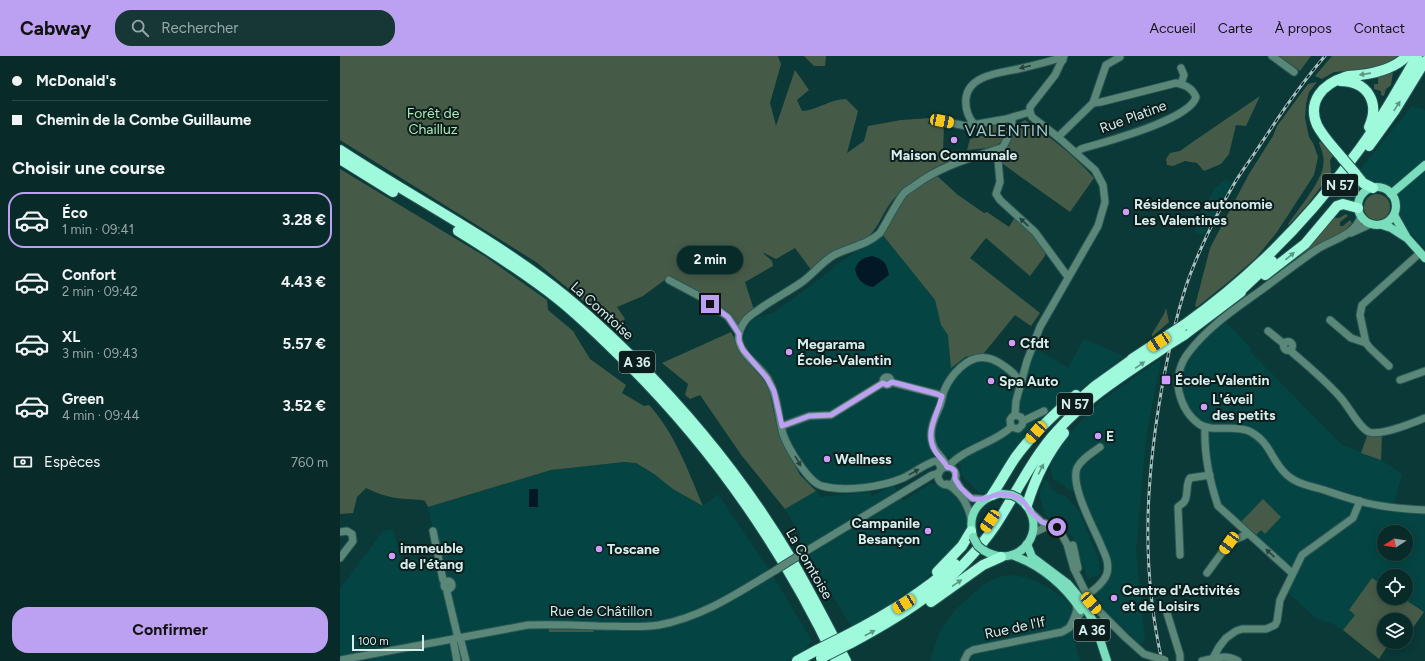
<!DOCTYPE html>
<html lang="fr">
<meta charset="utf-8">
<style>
body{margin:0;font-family:Figtree,sans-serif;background:#163736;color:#f1f3f6;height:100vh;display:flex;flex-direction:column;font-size:15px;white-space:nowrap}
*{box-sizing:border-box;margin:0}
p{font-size:13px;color:#98a7a8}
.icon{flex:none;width:22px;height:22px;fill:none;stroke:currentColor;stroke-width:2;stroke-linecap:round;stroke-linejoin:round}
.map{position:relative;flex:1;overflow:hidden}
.side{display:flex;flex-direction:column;background:#082b2a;width:340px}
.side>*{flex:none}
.hud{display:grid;align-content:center;height:88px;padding:0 12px;background:#082b2a}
.needle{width:26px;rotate:258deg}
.buttons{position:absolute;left:1037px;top:469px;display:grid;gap:8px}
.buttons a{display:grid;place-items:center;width:36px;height:36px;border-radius:50%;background:#082b2a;box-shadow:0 2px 10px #0003,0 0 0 1px #294747;font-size:20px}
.scale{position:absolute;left:12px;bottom:10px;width:72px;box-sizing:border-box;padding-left:4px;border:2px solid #d7eeed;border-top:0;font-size:11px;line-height:14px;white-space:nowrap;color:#d7eeed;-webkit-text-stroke:3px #0b1d1c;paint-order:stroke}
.end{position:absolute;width:18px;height:18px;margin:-9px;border:5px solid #bca0f2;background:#111;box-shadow:0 0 0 2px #111}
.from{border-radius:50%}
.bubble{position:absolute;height:28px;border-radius:14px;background:#082b2a;box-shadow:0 2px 10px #0003,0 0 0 1px #294747;font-size:13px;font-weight:700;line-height:28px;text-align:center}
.car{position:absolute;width:12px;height:24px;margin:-12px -6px;border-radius:5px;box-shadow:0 0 3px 1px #0007;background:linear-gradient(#f5c518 24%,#345 0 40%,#f5c518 0 76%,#345 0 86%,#f5c518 0)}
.hud b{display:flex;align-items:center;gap:14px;height:38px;font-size:15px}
.hud b+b{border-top:1px solid #294747}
.hud i{width:10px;height:10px;background:#f1f3f6}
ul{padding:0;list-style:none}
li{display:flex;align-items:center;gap:12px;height:56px;margin:0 8px 6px;padding:0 4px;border:2px solid transparent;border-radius:16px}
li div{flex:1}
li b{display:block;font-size:15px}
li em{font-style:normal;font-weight:700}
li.selected{border-color:#bca0f2}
li>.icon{width:36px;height:36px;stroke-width:1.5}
h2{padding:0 12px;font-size:18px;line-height:48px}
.pay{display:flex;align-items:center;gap:10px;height:44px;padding:0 12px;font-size:15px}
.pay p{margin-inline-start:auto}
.button{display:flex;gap:8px;margin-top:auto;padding:8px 12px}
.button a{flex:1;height:46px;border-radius:16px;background:#bca0f2;color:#111;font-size:16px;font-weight:700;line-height:46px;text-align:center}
header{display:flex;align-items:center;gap:24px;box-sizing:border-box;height:56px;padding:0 20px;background:#bca0f2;color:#111}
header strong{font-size:19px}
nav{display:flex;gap:22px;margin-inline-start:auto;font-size:14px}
.search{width:280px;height:36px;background:#163736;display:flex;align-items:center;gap:10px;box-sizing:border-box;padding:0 14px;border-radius:16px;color:#98a7a8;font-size:15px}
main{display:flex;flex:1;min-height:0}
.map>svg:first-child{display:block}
.built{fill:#044543;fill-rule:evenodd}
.green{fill:#465b47}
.water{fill:#031826}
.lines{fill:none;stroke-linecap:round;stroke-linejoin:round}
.minor-casing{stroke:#2b5655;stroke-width:9}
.major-casing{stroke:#2b5655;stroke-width:10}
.highway-casing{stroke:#2b5655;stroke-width:12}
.minor{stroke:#5a8777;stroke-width:7}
.major{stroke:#7addbc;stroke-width:8}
.highway{stroke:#9efada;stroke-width:10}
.rail-casing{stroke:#a4c1c0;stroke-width:3}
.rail{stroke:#0b1d1c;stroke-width:1.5;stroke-dasharray:4.5;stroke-linecap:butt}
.minor-bridge-casing{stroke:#2b5655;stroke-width:9;stroke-linecap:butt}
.major-bridge-casing{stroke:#2b5655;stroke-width:10;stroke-linecap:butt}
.highway-bridge-casing{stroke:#2b5655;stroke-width:12;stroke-linecap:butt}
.minor-bridge{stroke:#5a8777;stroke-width:7}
.major-bridge{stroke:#7addbc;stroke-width:8}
.highway-bridge{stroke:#9efada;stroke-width:10}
.oneway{fill:#27423c}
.oneway2{fill:#5c9784}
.route{stroke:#bca0f2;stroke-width:5}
.poi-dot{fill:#d09dfe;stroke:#0b1d1c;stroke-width:1.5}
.labels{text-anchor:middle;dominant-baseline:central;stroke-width:4;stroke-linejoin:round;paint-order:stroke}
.shield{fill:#0b1d1c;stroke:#9aafae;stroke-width:1}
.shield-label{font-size:13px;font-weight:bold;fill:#d7eeed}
.park-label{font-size:14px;fill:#aee9b3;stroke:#0b1d1c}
.street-label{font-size:14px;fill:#d7eeed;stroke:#0b1d1c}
.poi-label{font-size:14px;font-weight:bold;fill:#d7eeed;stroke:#0b1d1c;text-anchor:start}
.quarter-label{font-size:16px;letter-spacing:1px;fill:#9ac8c6;stroke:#0b1d1c}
</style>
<header>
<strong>Cabway</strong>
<div class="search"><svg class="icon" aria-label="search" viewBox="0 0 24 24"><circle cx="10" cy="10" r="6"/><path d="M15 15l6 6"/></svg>Rechercher</div>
<nav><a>Accueil</a><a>Carte</a><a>À propos</a><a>Contact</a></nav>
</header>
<main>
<section class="side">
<div class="hud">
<b><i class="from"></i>McDonald's</b>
<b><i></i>Chemin de la Combe Guillaume</b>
</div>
<h2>Choisir une course</h2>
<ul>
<li class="selected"><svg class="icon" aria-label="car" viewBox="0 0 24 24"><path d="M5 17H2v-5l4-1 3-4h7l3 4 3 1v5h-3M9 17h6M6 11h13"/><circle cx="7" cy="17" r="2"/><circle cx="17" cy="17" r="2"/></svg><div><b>Éco</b><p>1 min · 09:41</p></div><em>3.28 €</em></li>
<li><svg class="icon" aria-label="car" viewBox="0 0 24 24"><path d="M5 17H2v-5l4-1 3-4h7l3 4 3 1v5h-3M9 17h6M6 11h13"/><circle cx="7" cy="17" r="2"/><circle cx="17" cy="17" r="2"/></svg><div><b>Confort</b><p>2 min · 09:42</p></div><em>4.43 €</em></li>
<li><svg class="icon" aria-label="car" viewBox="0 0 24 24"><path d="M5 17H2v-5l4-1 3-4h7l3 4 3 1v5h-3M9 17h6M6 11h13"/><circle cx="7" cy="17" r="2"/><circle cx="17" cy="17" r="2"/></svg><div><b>XL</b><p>3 min · 09:43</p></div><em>5.57 €</em></li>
<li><svg class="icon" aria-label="car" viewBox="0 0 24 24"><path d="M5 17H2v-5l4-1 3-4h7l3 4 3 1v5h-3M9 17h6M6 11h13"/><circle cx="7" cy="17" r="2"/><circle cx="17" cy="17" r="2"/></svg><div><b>Green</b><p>4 min · 09:44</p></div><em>3.52 €</em></li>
</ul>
<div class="pay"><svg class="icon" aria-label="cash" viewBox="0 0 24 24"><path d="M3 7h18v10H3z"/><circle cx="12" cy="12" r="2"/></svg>Espèces<p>760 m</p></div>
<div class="button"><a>Confirmer</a></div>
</section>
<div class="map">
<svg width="1085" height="605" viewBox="0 0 1085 605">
<rect width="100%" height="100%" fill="#0a3938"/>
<!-- built -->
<g class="built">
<polygon points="1072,50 1085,54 1085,193 1059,164 1061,152 1060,141 1050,131 1030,128 1019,115"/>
<polygon points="887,122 888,126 893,125 865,179 856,177 855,169 875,132"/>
<polygon points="542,178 595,244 601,269 625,301 644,297 678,317 690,289 728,312 744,283 784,300 727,344 652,433 647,437 639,437 621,418 621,410 611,401 606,401 601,397 557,423 529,429 500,431 478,426 464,412 450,385 442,362 437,334 410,299 405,289 403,281 410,266 419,260 425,261 426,258 432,258 489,216 496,209 519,194 531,188"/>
<path d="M885 265 911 292 909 294 1001 388 1041 404 1062 418 1054 448 1085 451V556L1063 542H1066V520H1044V530L1032 523 1010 553 1015 559 1003 574 991 567 977 563 944 533 952 517 878 450 865 372 843 356 837 342 838 315 868 275ZM1044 476H1066V498H1044Z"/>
<polygon points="821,303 806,381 796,496 805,586 800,589 756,546 754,538 765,524 764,501 735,437 713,423 710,411 715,398 737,369 761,345"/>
<polygon points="284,406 296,407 363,450 378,438 433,520 472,585 460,599 447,605 0,605 0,533 43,475 53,473 62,505 98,498 88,451 211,414"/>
<polygon points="706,423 712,433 717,437 726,440 739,455 759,504 760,516 759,519 748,523 733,481 705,459 699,437"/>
<polygon points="590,428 598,428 609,434 623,449 628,463 627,476 605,504 579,529 544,554 511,570 469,501 460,492 460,478 445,453 476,435 478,435 480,441 529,436 532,440 554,429 563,445"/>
<polygon points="673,519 689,522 711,533 734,550 737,566 733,580 740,605 590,605 598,579 615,554 643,529 651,524 662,520"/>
</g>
<!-- green -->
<g class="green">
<path d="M0 0H438L441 8 430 47 436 70 455 14 469 34 457 44 462 55C478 54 490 43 506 43L518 55 507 97 524 85 528 70 561 64 590 62 588 68H604L603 96H634C602 107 575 119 552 145 542 157 539 172 526 183L472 215 455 192 436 203 422 196 432 205 433 210 405 226 414 254 403 261 398 273 389 259 326 223 303 240 277 251 285 263 276 272 196 206 0 84Z"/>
<polygon points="464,0 486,0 485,10 474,10"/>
<polygon points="939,0 971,0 960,15"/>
<polygon points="992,0 1058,0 1046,8 1028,13 994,16 982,23 975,20"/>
<polygon points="1053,16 1051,29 1046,33 1044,40 1041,39 1041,35 1034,33 1034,28 1038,28 1038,21"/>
<polygon points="977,26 969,36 966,48 965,62 969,81 973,87 978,101 974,119 937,176 916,202 887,227 857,251 855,250 870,192 909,118 933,80 937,70 968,28"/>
<polygon points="920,40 906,70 896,69 889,98 881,108 864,115 857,107 845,105 833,110 827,109 826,103 830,97 840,95 854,85"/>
<path d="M685 64C710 81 734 99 754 122L730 156 660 106 662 97 680 67Z"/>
<path d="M667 66 670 69C664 82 663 88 649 93L648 92 627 94 630 83 645 79 644 72Z"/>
<path d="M980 85 993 100 990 104 991 117 968 148 949 169 948 168C958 154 980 127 983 111 985 102 982 95 979 87Z"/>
<path d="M0 113 146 201 207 244 208 254 233 275 250 303 286 329 282 337 304 350 309 349C335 377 348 415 363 450L333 433 314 418 296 407 284 406 211 414 88 451 85 445 82 444C60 443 46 442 26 432L17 441 13 457 0 458Z"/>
<polygon points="596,119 618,139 644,157 647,156 669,171 675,161 700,186 705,195 705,200 690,220 646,182 630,202 700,257 691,270 675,259 644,297 625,301 611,312 608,279 601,269 595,244 542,178 566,137"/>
<path d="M1012 123C1019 127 1020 134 1014 140L1009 141Z"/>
<circle cx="1037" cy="151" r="13"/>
<path d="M1006 158 1008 160 1000 166V170H1003L1010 164 1012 167C999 182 977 189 960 201L959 198 993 162H999Z"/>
<polygon points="826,252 829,266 812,281 812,278 824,258"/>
<polygon points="391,276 401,295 427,324 438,376 460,419 476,435 445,453 402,400 360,339 350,343 345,339 348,328 322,307"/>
<polygon points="1028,377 1042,379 1041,404 1021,397"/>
<polygon points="923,443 941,461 925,478 921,474 915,480 901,466"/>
<polygon points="1032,522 1044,530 1044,542 1063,542 1084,556 1072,573 1066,569 1066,564 1044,564 1044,586 1050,586 1039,603 1003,574 1015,559 1009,554"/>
<polygon points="209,573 253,574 254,576 209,576"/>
</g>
<!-- water -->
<g class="water">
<path d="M532 200C545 204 546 207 549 219L533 231C522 229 517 223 515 213 518 204 523 202 532 200Z"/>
<rect x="189" y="433" width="9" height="18"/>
</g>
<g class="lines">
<!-- minor casing -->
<g class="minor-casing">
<g id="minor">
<polyline points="932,0 954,16"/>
<polyline points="841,12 844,19 841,28"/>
<polyline points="672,62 672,73 660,97 658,104 660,126 656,138 660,144 695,176 728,221"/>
<polyline points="602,65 626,70 666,63 690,56"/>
<path d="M634 68C628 61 625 52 626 42 629 19 660 17 678 13 691 10 704 7 717 3L723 4"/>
<polyline points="718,81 753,47 766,9 780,1"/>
<path d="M737 96 741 93C764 86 850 64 856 41 852 32 846 29 836 27L761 46 753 47"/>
<path d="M1021 160C1015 180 991 184 976 194 957 207 939 221 920 235 895 253 868 271 849 296 840 307 836 322 839 336 842 349 848 360 859 368 872 377 893 368 909 375 931 386 930 403 946 418 956 428 971 430 984 434 996 438 1007 442 1019 445 1040 451 1063 453 1085 454"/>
<polyline points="1011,177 1031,168"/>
<polyline points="329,224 361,241 388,261 399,277"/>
<polyline points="990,264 1011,282 1026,287"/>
<polyline points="928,275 944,288"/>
<circle cx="948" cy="290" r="4.5"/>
<path d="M950 294 953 297C969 311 986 325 1000 341 1008 349 1019 372 1029 376 1042 380 1072 367 1085 362"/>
<polyline points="1049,310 1030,292 1026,287 1020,259 1022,249 1080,197"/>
<circle cx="547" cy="325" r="4"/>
<polyline points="1060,324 1085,315"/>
<polyline points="550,326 597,338 602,340"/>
<polyline points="675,359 676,345 687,305 700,271 758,170 765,146 763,129 755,114 718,81 692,61 690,56 690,51 715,19 724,0"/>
<polyline points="683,365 704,355"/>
<polyline points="442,370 469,360 491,359 543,327"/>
<polyline points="671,371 678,373 682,369 683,365 681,361 675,359"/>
<polyline points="671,371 670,364 672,361 675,359"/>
<path d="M865 372C864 397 870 426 878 450L952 517"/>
<path d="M607 411C603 398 592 398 591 379 591 368 596 359 600 350 602 345 602 340 604 335 610 320 628 298 647 302 656 303 666 311 673 317 676 320 677 324 682 325"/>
<path d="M608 411C622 393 655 387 671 371"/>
<circle cx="607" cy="420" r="9"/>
<path d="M602 413 598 406 595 405C583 409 574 417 563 422 542 431 505 436 482 430 468 426 448 392 443 378 438 360 438 340 428 323 420 310 402 300 399 285 397 278 401 271 405 265 408 260 416 256 421 252 434 243 449 235 462 226 473 218 482 206 494 199 510 191 527 189 540 177 548 164 555 149 564 137 567 134 571 132 574 130 600 110 631 102 661 92"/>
<polyline points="615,423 621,433 631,442 644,443"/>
<path d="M607 428C621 436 628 448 631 463"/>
<polyline points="691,456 702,466 712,469"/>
<polyline points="93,475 103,524 105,526"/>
<polyline points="0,476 7,475 12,478 13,485 0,502"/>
<polyline points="693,477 706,471 714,473 722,479 727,488 734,513 751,547 786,582 804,598 817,602"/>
<polyline points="733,489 738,512"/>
<polyline points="463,497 592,419 599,417"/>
<path d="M840 499 838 451C840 449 842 448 844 446 849 440 845 429 850 422L870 419"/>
<polyline points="867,517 889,487 907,478"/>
<circle cx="108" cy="529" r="4"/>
<polyline points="108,533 107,536 118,582"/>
<path d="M747 539C754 534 765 526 767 517 770 506 764 497 760 487 753 471 730 429 737 412 741 403 752 397 760 391"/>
<polyline points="736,547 737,554 733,565 742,556 742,549"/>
<polyline points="827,557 840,599 840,605"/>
<polyline points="120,581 126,605"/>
<polyline points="113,583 117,605"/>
<polyline points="873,602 879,591 886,582 896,575 902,573 926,573 935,569 937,565 940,544 962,499 1013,462 1020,445"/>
<path d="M0 604 188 569C212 568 235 569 258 570 279 570 299 572 319 569 363 561 399 536 436 514"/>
<polyline points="624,605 628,597 633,594 722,576 729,572 733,565"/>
<path d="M862 605C875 602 886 598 898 605"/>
</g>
</g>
<!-- major casing -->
<g class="major-casing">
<g id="major">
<circle cx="1037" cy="150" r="19"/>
<polyline points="1051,138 1085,109"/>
<polyline points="1054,159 1067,182 1085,202"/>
<polyline points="1042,169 1051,172 1065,181"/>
<path d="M633 480C627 459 638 443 658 438"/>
<polyline points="687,488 692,501 728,528 739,541 755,568 767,605"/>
<path d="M643 494C681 518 714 468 678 442"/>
<path d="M672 499C700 509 724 529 741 554"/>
</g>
</g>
<!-- highway casing -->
<g class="highway-casing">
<g id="highway">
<path d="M1000 25C1028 25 1040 47 1029 71"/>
<polyline points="1029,90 1055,54 1085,5"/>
<path d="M0 94C67 138 138 175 202 222 236 247 266 275 296 305 355 364 407 429 450 501 470 535 488 570 506 605"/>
<polyline points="0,103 53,136"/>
<path d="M1003 103C994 92 983 81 977 69 967 45 983 28 1005 21 1010 19 1015 20 1020 19 1037 17 1055 12 1067 0"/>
<polyline points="1015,117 1023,127 1033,132"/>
<path d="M118 175C152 196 186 218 218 243 243 263 266 286 289 309 375 395 444 495 496 605"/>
<polyline points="925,219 965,188 997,150 1003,148 1018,152"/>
<polyline points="896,239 932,205"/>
<path d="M844 269C909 223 965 167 1012 103 1037 71 1057 35 1077 0"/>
<polyline points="844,279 901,236"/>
<polyline points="792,303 830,278"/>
<polyline points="732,350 755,330 797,300"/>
<path d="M652 439C660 427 667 414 675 402 692 378 714 358 736 339"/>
<path d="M687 449C695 423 706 399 724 377"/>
<polyline points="597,516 622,490 631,475"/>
<polyline points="591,546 643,509 661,501"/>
<path d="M507 579C546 559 582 537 615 508"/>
<path d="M511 587C569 556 617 525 655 470 676 438 692 402 718 374 749 339 790 315 828 289"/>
<polyline points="457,605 477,594"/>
</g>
</g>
<!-- minor -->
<use href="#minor" class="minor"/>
<!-- major -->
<use href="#major" class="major"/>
<!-- highway -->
<use href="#highway" class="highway"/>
<!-- rail casing -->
<g class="rail-casing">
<path id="rail" d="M822 605C800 508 806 417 824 320 831 286 838 251 850 219 862 188 877 157 894 128 901 116 909 106 916 95 938 62 959 30 985 0"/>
</g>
<!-- rail -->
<use href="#rail" class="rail"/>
<!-- minor-bridge casing -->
<g class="minor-bridge-casing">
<g id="minor-bridge">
<polyline points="436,514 463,497"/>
<polyline points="817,602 825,604"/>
</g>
</g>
<!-- major-bridge casing -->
<g class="major-bridge-casing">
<g id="major-bridge">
<polyline points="662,438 672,439 678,442"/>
<polyline points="633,481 638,490 643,494"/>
</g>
</g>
<!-- highway-bridge casing -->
<g class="highway-bridge-casing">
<g id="highway-bridge">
<polyline points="1003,103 1015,117"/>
<polyline points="830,278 844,269"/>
<polyline points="828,289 844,279"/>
<polyline points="477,594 507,579"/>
<polyline points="481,602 511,587"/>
</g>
</g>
<!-- minor-bridge -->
<use href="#minor-bridge" class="minor-bridge"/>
<!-- major-bridge -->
<use href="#major-bridge" class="major-bridge"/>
<!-- highway-bridge -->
<use href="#highway-bridge" class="highway-bridge"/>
</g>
<!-- one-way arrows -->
<defs><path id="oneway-solid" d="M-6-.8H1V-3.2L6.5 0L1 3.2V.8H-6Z"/></defs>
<g class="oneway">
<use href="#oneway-solid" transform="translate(685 11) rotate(167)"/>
<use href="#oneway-solid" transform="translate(684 166) rotate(-137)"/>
<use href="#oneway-solid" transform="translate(458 405) rotate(60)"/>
<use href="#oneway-solid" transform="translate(574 416) rotate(-29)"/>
<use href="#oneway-solid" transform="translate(930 497) rotate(-137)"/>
</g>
<g class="oneway2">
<use href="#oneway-solid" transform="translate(1025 18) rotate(172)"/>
<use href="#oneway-solid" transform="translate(1057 50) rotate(-57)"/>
<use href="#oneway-solid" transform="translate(950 200) rotate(-40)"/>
<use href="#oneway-solid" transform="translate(800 309) rotate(-35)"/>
<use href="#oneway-solid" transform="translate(701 413) rotate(-63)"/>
<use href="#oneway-solid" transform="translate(617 527) rotate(-35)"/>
<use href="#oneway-solid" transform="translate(530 577) rotate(-28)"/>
</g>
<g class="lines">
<!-- route -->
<path class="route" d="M370 248 388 261 399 278V285L403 294 427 322 434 335 442 370 469 360 491 359 543 327 547 329 552 326 597 338 602 340C598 358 585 375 594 393 597 400 604 404 607 411L611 412 615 415V423L620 431 628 439 633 443H644L658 438 672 439 683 445 691 456 702 466 717 471"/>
</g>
<!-- markers -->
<g class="poi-dot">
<circle cx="614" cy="84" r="4"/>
<circle cx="786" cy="156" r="4"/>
<circle cx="672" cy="287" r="4"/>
<circle cx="449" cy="296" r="4"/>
<rect x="821" y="319" width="10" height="10" rx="2"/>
<circle cx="651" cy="325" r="4"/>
<circle cx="864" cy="351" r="4"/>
<circle cx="758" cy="380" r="4"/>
<circle cx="487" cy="403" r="4"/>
<circle cx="588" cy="475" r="4"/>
<circle cx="259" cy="493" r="4"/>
<circle cx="52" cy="500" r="4"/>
<circle cx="774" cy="542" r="4"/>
</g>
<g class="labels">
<!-- shield labels -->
<g class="shield">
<rect x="982" y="118" width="36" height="22" rx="3"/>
<rect x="279" y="295" width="36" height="22" rx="3"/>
<rect x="717" y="337" width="36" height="22" rx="3"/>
<rect x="734" y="563" width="36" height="22" rx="3"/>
</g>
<g class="shield-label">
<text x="1000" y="129">N 57</text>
<text x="297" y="306">A 36</text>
<text x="735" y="348">N 57</text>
<text x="752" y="574">A 36</text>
</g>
<!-- park labels -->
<g class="park-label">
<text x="93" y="57">Forêt de<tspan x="93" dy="16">Chailluz</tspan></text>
</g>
<!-- street labels -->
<g class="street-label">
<text transform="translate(793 61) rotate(-20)">Rue Platine</text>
<text transform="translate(262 255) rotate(42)">La Comtoise</text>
<text transform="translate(469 508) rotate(60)">La Comtoise</text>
<text x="261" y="555">Rue de Châtillon</text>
<text transform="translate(675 572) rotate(-12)">Rue de l'If</text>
</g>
<!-- poi labels -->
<g class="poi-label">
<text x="614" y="99" text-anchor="middle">Maison Communale</text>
<text x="794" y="148">Résidence autonomie<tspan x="794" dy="16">Les Valentines</tspan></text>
<text x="680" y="287">Cfdt</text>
<text x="457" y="288">Megarama<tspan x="457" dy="16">École-Valentin</tspan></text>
<text x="835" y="324">École-Valentin</text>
<text x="659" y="325">Spa Auto</text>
<text x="872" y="343">L'éveil<tspan x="872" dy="16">des petits</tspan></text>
<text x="766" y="380">E</text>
<text x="495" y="403">Wellness</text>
<text x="580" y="467" text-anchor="end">Campanile<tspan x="580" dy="16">Besançon</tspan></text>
<text x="60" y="492">immeuble<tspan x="60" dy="16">de l'étang</tspan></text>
<text x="267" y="493">Toscane</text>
<text x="782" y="534">Centre d'Activités<tspan x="782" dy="16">et de Loisirs</tspan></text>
</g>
<!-- quarter labels -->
<g class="quarter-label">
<text x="667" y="74">VALENTIN</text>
</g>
</g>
</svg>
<div class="buttons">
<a><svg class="needle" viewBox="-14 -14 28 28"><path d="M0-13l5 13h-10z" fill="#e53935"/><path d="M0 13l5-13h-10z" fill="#98a7a8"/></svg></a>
<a><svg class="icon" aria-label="locate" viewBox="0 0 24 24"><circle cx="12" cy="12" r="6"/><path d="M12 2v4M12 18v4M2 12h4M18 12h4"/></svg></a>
<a><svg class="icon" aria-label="layers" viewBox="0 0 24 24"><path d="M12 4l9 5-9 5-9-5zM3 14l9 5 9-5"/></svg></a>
</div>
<div class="scale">100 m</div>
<i class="end from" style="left:717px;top:471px"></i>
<i class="end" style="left:370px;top:248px"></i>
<div class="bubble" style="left:337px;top:190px;width:66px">2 min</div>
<i class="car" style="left:602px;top:65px;rotate:101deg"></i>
<i class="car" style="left:819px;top:286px;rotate:237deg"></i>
<i class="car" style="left:696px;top:376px;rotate:221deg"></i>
<i class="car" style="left:650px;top:465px;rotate:214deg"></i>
<i class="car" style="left:889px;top:487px;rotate:216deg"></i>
<i class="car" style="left:751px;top:547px;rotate:139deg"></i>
<i class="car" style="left:564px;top:548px;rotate:238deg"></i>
</div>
</main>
